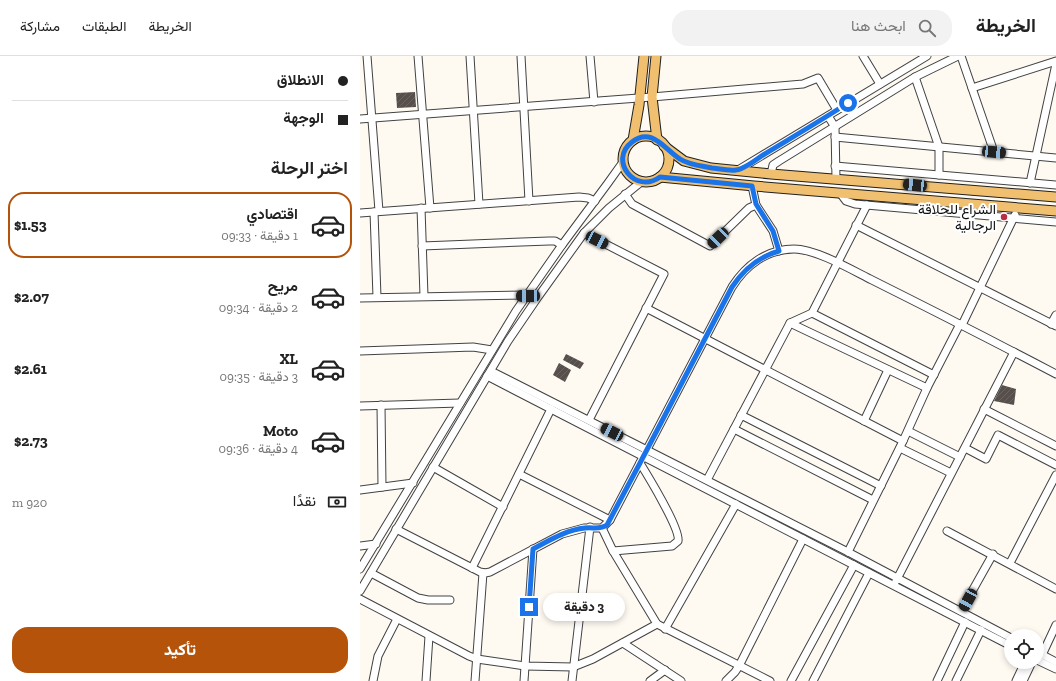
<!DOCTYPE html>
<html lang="ar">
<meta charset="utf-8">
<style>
body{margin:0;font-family:"Zilla Slab",Vazirmatn,serif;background:#f2f2f2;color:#222;direction:rtl;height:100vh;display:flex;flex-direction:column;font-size:15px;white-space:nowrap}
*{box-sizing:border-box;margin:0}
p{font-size:13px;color:#767676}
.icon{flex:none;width:22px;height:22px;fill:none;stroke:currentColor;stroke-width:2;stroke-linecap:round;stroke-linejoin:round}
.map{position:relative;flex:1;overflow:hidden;direction:ltr}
.details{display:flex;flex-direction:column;background:#fff;width:360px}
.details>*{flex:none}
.banner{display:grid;align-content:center;height:88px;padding:0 12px;background:#fff}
.buttons{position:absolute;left:644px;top:573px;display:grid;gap:8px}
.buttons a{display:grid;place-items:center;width:40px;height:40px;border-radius:50%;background:#fff;box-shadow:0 2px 6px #0003;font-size:20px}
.end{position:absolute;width:18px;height:18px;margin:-9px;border:5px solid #1a73e8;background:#fff;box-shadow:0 0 0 2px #fff}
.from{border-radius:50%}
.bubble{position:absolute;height:28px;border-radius:14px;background:#fff;box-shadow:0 2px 6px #0003;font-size:13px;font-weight:800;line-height:28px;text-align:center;direction:rtl}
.car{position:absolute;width:12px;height:24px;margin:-12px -6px;border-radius:5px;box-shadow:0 0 3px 1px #0007;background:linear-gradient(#222 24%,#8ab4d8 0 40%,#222 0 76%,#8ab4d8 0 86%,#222 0)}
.banner b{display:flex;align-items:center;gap:14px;height:38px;font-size:15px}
.banner b+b{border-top:1px solid #e0e0e0}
.banner i{width:10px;height:10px;background:#222}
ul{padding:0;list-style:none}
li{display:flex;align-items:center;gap:12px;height:66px;margin:0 8px 6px;padding:0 4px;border:2px solid transparent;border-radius:16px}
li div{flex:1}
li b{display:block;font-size:15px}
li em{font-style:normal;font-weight:800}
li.on{border-color:#b45309}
li>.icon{width:36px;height:36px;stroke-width:1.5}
h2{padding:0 12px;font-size:18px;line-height:48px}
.pay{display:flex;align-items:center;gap:10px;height:44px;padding:0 12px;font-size:15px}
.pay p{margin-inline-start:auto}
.button{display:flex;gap:8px;margin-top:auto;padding:8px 12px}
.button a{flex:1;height:46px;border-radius:16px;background:#b45309;color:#fff;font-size:16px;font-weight:800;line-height:46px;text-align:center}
header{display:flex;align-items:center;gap:24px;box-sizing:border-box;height:56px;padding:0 20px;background:#fff;border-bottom:1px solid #e0e0e0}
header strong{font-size:19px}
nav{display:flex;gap:22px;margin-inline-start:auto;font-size:14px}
.search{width:280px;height:36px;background:#f2f2f2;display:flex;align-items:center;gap:10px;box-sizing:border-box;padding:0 14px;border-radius:16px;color:#767676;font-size:15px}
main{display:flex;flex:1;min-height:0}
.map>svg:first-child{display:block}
.building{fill:url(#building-hatch)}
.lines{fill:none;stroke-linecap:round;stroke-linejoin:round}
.minor-casing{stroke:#424242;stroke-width:9}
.major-casing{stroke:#202020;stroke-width:11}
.minor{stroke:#fff;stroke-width:7}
.major{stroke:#f0c070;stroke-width:9}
.route{stroke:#1a73e8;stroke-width:5}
.poi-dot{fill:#b72e47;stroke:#fff;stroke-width:1.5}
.labels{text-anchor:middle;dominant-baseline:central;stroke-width:4;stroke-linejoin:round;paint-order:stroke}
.poi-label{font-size:14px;fill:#0f0f0f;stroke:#fff;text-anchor:end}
</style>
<header>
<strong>الخريطة</strong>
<div class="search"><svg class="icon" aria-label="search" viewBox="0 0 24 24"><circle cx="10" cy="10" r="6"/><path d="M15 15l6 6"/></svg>ابحث هنا</div>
<nav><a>الخريطة</a><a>الطبقات</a><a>مشاركة</a></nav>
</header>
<main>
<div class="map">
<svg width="696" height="625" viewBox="0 0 696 625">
<defs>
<pattern id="building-hatch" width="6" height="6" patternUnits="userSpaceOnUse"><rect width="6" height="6" fill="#574f4c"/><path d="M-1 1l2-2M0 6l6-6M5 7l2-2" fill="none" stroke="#6a6461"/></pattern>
</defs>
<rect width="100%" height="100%" fill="#fefaf2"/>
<!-- building -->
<g class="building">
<polygon points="55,36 56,51 37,52 36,37"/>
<polygon points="206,298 224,307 220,313 203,304"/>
<polygon points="199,307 211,314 205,326 193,319"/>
<polygon points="642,329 656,333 654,349 634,345"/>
</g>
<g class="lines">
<!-- minor casing -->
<g class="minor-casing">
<g id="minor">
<polyline points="7,0 19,155"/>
<polyline points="58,0 70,152"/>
<polyline points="110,0 119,148"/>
<polyline points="161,0 169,145"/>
<polyline points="230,0 234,46"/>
<polyline points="503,0 520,28"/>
<polyline points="601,0 634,96"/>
<polyline points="555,21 579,91 579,119"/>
<polyline points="612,32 696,5"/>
<polyline points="468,60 475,71 476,123"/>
<polyline points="0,63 292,41 443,28 458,22 477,54"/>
<polyline points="475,81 696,102"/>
<polyline points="475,110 696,129"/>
<polyline points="378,114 567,0"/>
<polyline points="411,118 413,109 419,105 555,21 598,0"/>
<polyline points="670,127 696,8"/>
<polyline points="392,130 396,149 413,175 419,195"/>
<polyline points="480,137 486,145 495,148 696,166"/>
<polyline points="265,138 272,148 350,190 389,152 396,149"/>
<polyline points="61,152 64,240"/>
<polyline points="14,156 17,241"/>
<polyline points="0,157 219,141 228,142 235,145"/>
<polyline points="496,169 696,270"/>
<polyline points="224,177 304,218 229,364"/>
<polyline points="62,190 189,185 195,185 202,189"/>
<polyline points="0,242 168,239"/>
<polyline points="286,252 543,385"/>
<polyline points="452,257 574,319"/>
<polyline points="430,267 567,332"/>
<polyline points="691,268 696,259"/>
<polyline points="602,269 655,159"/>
<polyline points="0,295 113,291 132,294"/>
<polyline points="131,315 488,496 651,582"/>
<polyline points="127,320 651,590"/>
<polyline points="21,349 22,431"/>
<polyline points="0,350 100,347"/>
<polyline points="624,353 696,390"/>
<polyline points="381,359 521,430"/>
<polyline points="504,365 528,314"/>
<polyline points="374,373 513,444"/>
<polyline points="548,375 600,401"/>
<polyline points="540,392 591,417"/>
<polyline points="605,392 626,403 638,379 696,409"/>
<polyline points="73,411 143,451"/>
<polyline points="159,418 250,464"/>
<polyline points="347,424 430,267 452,257 507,149"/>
<polyline points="0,434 53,427"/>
<polyline points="242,472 253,495 297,568 410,625"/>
<path d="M36 473 120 516 125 517 130 516 202 478 224 472H242L250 464 372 231C386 209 407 193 434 193 456 193 492 214 512 224 574 255 635 286 696 318"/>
<polyline points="587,475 696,533"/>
<polyline points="0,490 16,488"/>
<path d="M253 495 312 490 318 485C321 474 288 420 280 407"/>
<polyline points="488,496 543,385 567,332 600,268"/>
<polyline points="650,507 696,419"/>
<polyline points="112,512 191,353"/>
<polyline points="0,513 156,255 202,189 248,127 263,106"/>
<polyline points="11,517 58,542 68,544 90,544"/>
<polyline points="536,525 654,296"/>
<polyline points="0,535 148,285 178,241 224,177 249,152 281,126"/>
<polyline points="0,543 109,600 117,603 165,610 213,611 233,603 297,568"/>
<polyline points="601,555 633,498"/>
<polyline points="305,573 376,448"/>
<polyline points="263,587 321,625"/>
<polyline points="677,596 696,606"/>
<polyline points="682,599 696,569"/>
<polyline points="677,604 696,613"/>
<polyline points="13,625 18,600 37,563"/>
<polyline points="66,625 69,580"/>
<polyline points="115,625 123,517"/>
<polyline points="164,625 173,493"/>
<polyline points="212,625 230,471"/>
<polyline points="290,625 305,614"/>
<polyline points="366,625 375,616 379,610 443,483"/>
<polyline points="431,625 494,509"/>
<polyline points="453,625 509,517"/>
<polyline points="577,625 605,566"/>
<polyline points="596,625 621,574"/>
<polyline points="656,625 665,606"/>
<polyline points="663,625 672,606"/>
</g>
</g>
<!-- major casing -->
<g class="major-casing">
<g id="major">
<polyline points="296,0 292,41 297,84"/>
<circle cx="286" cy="103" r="23"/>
<polyline points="273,84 279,49 284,0"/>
<polyline points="304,90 324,105 351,112 411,118 696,141"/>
<polyline points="300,121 394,130 696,155"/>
</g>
</g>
<!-- minor -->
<use href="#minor" class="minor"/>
<!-- major -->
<use href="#major" class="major"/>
</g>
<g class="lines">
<!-- route -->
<path class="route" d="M169 551 173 493C190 484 206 474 225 472 233 471 240 474 247 469L280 407 372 231C384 213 398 201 419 195L413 175 396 148 392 130 300 121C275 139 248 104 272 86 292 70 305 94 320 103 329 109 342 110 352 112 360 113 369 115 376 114 383 114 397 103 403 99 431 82 460 65 488 47"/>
</g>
<!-- markers -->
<circle class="poi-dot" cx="644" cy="161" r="4"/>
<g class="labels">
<!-- poi labels -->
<g class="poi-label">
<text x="636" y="153">الشراع للحلاقة<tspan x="636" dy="16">الرجالية</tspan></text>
</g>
</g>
</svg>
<div class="buttons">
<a><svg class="icon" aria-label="locate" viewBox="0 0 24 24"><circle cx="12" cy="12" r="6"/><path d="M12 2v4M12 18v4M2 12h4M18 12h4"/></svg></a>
</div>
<i class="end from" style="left:488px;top:47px"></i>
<i class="end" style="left:169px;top:551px"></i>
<div class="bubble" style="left:183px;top:537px;width:82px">3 دقيقة</div>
<i class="car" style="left:634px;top:96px;rotate:95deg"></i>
<i class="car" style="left:555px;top:129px;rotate:275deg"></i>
<i class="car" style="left:358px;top:182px;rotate:226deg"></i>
<i class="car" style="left:237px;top:184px;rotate:117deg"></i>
<i class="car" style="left:168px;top:240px;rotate:270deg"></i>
<i class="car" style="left:252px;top:376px;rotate:297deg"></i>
<i class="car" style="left:608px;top:544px;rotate:209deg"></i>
</div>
<section class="details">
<div class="banner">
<b><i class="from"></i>الانطلاق</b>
<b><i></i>الوجهة</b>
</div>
<h2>اختر الرحلة</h2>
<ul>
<li class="on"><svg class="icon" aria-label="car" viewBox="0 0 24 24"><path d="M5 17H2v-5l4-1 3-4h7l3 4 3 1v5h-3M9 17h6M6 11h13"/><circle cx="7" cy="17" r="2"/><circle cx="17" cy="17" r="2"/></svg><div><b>اقتصادي</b><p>1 دقيقة · 09:33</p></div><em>$1.53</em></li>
<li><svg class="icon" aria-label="car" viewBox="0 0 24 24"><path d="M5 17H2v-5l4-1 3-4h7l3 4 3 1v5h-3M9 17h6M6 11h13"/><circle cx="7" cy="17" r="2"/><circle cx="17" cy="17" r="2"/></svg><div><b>مريح</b><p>2 دقيقة · 09:34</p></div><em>$2.07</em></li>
<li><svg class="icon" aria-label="car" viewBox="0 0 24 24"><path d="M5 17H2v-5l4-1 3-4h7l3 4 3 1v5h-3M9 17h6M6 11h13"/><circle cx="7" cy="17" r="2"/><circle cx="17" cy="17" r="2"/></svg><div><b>XL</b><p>3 دقيقة · 09:35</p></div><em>$2.61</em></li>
<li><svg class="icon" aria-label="car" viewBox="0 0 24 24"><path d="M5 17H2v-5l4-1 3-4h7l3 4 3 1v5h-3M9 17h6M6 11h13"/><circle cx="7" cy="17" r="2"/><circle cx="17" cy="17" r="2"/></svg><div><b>Moto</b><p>4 دقيقة · 09:36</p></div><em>$2.73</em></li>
</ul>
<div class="pay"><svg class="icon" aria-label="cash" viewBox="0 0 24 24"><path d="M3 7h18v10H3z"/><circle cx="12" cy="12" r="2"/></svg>نقدًا<p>920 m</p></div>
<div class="button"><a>تأكيد</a></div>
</section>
</main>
